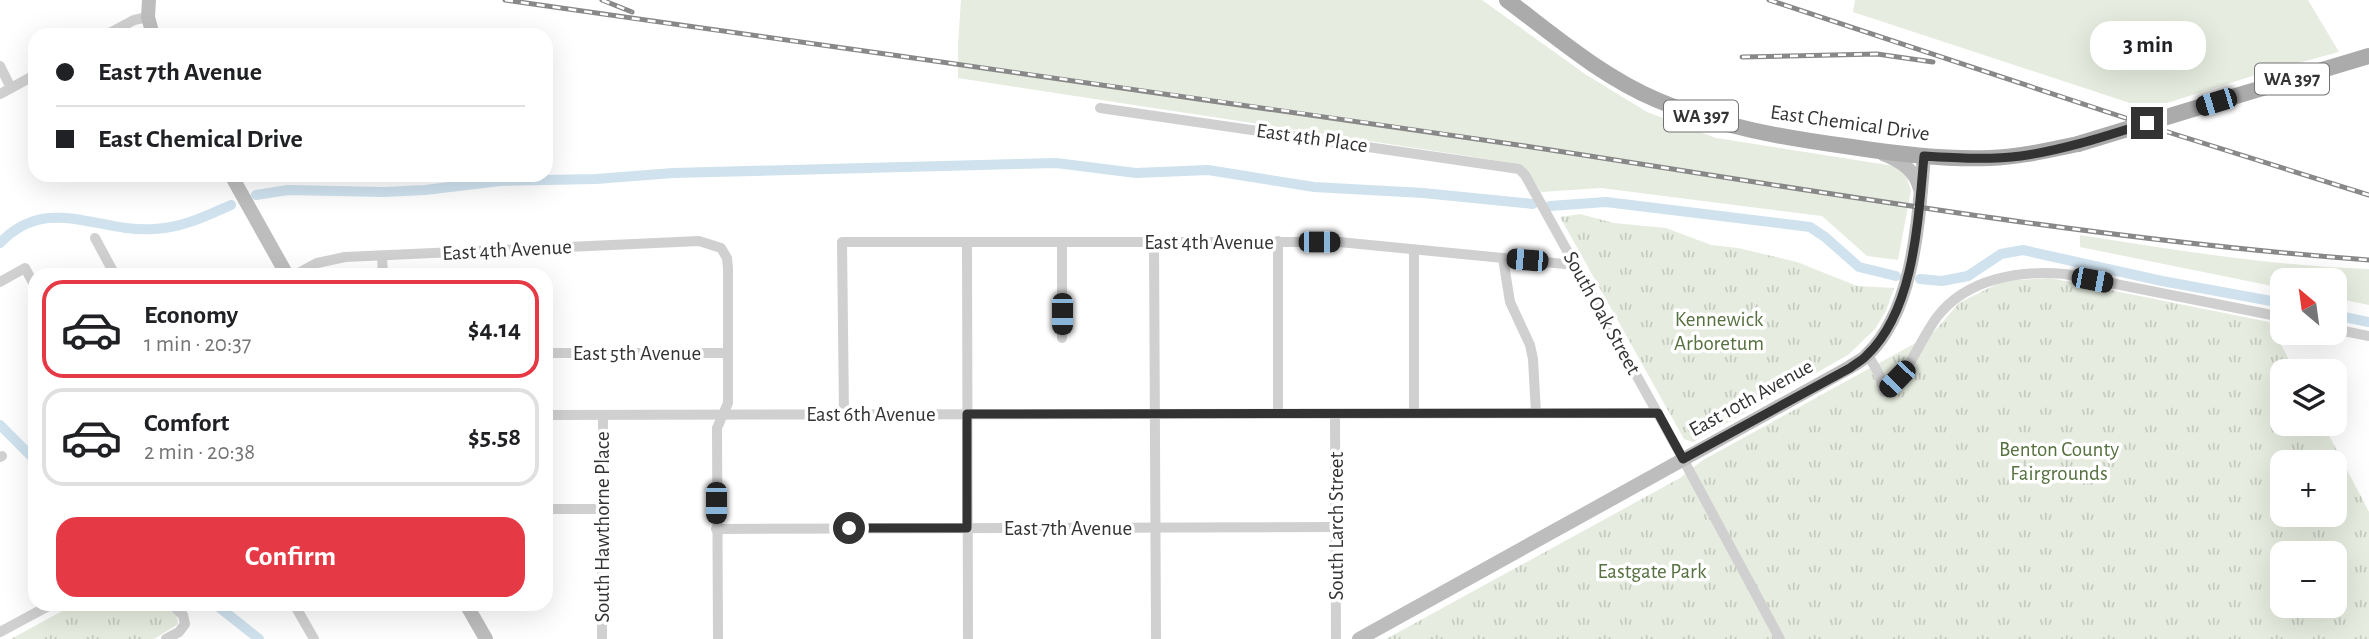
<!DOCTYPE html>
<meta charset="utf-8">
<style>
body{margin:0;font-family:"Alegreya Sans",sans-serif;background:#f6f6f6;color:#202124;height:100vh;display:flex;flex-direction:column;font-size:26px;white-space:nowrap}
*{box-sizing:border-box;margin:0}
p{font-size:23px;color:#757577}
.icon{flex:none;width:38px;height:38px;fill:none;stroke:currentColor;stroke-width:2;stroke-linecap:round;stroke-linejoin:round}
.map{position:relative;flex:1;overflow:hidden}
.panel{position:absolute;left:28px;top:268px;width:525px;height:343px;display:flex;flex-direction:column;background:#fff;border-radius:21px;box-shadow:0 7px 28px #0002}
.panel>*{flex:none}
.banner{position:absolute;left:28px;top:28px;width:525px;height:154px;border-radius:21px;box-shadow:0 7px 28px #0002;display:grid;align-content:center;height:154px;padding:0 28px;background:#fff}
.needle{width:46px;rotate:331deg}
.controls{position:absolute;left:2270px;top:268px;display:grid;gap:14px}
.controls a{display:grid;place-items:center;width:77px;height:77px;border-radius:14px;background:#fff;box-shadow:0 7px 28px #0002;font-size:35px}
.end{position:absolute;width:32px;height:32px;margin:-16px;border:9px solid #333;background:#fff;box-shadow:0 0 0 4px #fff}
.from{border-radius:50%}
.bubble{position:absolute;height:49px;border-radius:21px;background:#fff;box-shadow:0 7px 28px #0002;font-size:23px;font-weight:600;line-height:49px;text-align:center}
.car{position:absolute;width:21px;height:42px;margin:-21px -10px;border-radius:9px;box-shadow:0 0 5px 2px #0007;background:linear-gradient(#222 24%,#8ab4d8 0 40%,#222 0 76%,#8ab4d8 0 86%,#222 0)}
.banner b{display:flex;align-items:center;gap:24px;height:66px;font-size:26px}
.banner b+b{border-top:2px solid #e0e0e0}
.banner i{width:18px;height:18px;background:#202124}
ul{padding:12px 0 0;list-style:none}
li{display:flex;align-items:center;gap:21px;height:98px;margin:0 14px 10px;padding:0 14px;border:4px solid #e0e0e0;border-radius:21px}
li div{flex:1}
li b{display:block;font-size:26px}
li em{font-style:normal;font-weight:600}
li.on{border-color:#e63946}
li>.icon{width:63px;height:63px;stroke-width:1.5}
.primary-button{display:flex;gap:14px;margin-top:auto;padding:14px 28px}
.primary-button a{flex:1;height:80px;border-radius:21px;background:#e63946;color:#fff;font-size:28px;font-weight:600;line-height:80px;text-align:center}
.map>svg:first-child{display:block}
.green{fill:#e6ecdf}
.park{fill:url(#park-tufts);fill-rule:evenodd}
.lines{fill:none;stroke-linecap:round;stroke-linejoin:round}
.canal{stroke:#cfe2ee;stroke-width:10}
.street{stroke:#d0d0d0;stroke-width:10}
.secondary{stroke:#bdbdbd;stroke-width:14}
.primary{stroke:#ababab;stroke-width:16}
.rail-casing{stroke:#888;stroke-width:5}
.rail{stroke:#fff;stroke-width:2.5;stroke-dasharray:8;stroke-linecap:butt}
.primary-bridge{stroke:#ababab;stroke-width:16}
.route{stroke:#333;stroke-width:9}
.labels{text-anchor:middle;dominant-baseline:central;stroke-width:7;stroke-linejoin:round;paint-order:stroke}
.shield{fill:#fff;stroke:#707070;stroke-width:2}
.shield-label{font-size:19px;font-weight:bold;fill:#333}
.street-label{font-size:21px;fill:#333;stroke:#fff}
.park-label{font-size:21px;fill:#56703f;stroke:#fff}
</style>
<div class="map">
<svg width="2369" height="639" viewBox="0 0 2369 639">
<defs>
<pattern id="park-tufts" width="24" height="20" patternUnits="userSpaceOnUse" patternTransform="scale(1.75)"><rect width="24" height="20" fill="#e6ecdf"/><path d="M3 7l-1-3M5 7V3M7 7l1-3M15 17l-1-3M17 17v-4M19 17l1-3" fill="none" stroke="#c6cbc0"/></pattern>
</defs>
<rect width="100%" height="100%" fill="#fff"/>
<!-- green -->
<g class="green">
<polygon points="961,0 1482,0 1585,74 1647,112 1716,138 1894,166 1905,174 1911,190 1898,260 1867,256 1822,216 1601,188 1541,192 1527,171 1513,163 958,78 958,45"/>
<polygon points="1855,0 2308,0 2339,52 2268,71 2148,109 1853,12"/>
<path d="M2080 235C2176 250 2272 266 2369 269V305L2335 298 2334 280H2282V288L2080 247Z"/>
</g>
<!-- park -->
<g class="park">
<polygon points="1580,214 1614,223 1666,228 1711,245 1738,248 1797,262 1857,286 1894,288 1886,311 1875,329 1848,355 1693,442 1684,439 1560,217"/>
<path d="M2050 278 2269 322 2295 371H2282V424H2323L2369 512V639H1386L1680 478 1703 460 1932 334 1959 303 2003 281ZM2282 462H2334V514H2282ZM2282 553H2334V606H2282Z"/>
<polygon points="75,604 162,604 177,616 178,624 154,639 11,639"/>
</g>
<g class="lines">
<!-- canal -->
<g class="canal">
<polyline points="256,195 288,190 384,192 425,190 500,181 596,179 673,173 1056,163 1136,173 1208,170 1314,187 1423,193 1533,204"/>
<polyline points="1550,206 1606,202 1810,227 1825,237 1859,267 1896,276"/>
<path d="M0 243C48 193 97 233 154 229 182 228 206 216 231 205"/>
<polyline points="1920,279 1942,281 1968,276 2001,254 2023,250 2162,281 2282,303"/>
<polyline points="2334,315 2369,322"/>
<polyline points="0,425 35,460"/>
<polyline points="215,604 259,639"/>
</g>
<!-- street -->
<g class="street">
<polyline points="106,35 134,20 148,17"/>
<polyline points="0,66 11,88"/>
<polyline points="0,94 35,75"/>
<polyline points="1100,108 1519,169 1525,175 1683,459 1780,639"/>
<polyline points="95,238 115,275"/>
<polyline points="1278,241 1278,413"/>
<polyline points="967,242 968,639"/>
<polyline points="1062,242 1062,338"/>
<polyline points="1154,242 1156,639"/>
<polyline points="1414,250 1414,413"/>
<polyline points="382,256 383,275"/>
<polyline points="1503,258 1510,302 1530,345 1533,359 1536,413"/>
<polyline points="295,275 317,263 345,257 699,241 721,248 727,258 728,269 728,403 717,428 718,639"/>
<polyline points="0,282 25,268 35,286"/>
<polyline points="2334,329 2369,336"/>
<polyline points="546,353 728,353"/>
<path d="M1868 355 1879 374 1884 392C1893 383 1903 374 1909 364 1919 348 1926 332 1937 317 1967 278 2020 270 2065 274L2282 317"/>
<polyline points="844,414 842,242 1339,242 1575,265"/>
<polyline points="1335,414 1336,639"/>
<polyline points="546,415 1658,413"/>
<polyline points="0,457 2,456"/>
<polyline points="546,509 603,509"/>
<polyline points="716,529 1336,527"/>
<polyline points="294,604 314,639"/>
<polyline points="0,632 52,604"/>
<polyline points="166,639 179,632 185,624 183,615 171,604"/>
<polyline points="602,639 603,415"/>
</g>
<!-- secondary -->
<g class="secondary">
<polyline points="149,0 148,17 153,35"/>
<path d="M1883 154C1901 161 1915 170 1920 189"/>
<polyline points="231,175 287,275"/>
<polyline points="466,604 486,639"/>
<path d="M1359 639 1850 367C1856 363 1863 360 1867 355 1915 309 1918 219 1924 157"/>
</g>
<!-- primary -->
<g class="primary">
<path d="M1507 0C1555 36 1601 76 1657 100 1719 127 1785 138 1852 147 1897 154 1944 160 1990 158 2020 157 2049 150 2078 144"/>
<polyline points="2216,102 2369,56"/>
</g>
<!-- rail casing -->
<g class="rail-casing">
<g id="rail">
<path d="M505 0C845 49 1185 95 1525 146 1806 189 2086 239 2369 260"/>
<polyline points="602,0 632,12"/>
<polyline points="1769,0 2174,134 2369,195"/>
<polyline points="1742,57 1877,54 1933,62"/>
</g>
</g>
<!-- rail -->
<use href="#rail" class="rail"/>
<!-- primary-bridge -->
<polyline class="primary-bridge" points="2078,144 2216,102"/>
</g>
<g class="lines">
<!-- route -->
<path class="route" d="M849 528H967V414L1658 413 1683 459 1850 368C1856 363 1863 360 1867 355 1915 309 1918 219 1924 156 1956 158 1989 160 2021 156 2064 150 2106 136 2147 123"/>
</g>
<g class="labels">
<!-- shield labels -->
<g class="shield">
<rect x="2255" y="63.5" width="74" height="31" rx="5"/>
<rect x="1664" y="100.5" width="74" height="31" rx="5"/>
</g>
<g class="shield-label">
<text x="2292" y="79">WA 397</text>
<text x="1701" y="116">WA 397</text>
</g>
<!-- street labels -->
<g class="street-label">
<text transform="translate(1850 123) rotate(8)">East Chemical Drive</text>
<text transform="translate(1312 138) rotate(8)">East 4th Place</text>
<text x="1209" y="242">East 4th Avenue</text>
<text transform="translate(507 250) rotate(-3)">East 4th Avenue</text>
<text transform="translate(1602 313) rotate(61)">South Oak Street</text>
<text x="637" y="353">East 5th Avenue</text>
<text transform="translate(1751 398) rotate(-29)">East 10th Avenue</text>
<text x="871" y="414">East 6th Avenue</text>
<text transform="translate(1336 526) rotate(-90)">South Larch Street</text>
<text transform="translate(602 527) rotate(-90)">South Hawthorne Place</text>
<text x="1068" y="528">East 7th Avenue</text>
</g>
<!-- park labels -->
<g class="park-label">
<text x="1719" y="319">Kennewick<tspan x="1719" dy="24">Arboretum</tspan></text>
<text x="2059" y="449">Benton County<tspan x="2059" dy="24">Fairgrounds</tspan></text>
<text x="1652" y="571">Eastgate Park</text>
</g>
</g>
</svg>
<div class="controls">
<a><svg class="needle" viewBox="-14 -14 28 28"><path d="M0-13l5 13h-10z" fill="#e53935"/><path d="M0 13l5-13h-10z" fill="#757577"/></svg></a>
<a><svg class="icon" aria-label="layers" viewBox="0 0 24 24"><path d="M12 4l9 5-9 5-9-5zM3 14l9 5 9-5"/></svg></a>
<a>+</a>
<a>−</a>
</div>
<i class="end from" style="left:849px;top:528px"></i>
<i class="end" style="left:2147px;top:123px"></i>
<div class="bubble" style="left:2090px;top:21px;width:116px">3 min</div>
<i class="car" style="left:2216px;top:102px;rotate:253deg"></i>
<i class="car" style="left:1319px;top:242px;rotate:90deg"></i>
<i class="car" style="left:1527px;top:260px;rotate:275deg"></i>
<i class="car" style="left:2092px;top:280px;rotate:101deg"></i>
<i class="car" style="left:1062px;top:314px;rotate:180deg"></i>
<i class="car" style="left:1897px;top:379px;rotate:224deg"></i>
<i class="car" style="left:716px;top:503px;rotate:180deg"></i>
<div class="banner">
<b><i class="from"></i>East 7th Avenue</b>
<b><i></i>East Chemical Drive</b>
</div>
<section class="panel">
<ul>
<li class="on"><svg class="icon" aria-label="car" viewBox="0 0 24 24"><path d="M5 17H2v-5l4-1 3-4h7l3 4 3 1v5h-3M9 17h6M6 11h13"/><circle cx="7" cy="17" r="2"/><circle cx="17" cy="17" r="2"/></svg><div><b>Economy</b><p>1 min · 20:37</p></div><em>$4.14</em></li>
<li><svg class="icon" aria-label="car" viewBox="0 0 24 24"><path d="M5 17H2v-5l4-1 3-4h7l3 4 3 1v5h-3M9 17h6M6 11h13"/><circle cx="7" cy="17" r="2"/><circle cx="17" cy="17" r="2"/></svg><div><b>Comfort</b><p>2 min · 20:38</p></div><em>$5.58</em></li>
</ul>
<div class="primary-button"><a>Confirm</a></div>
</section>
</div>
